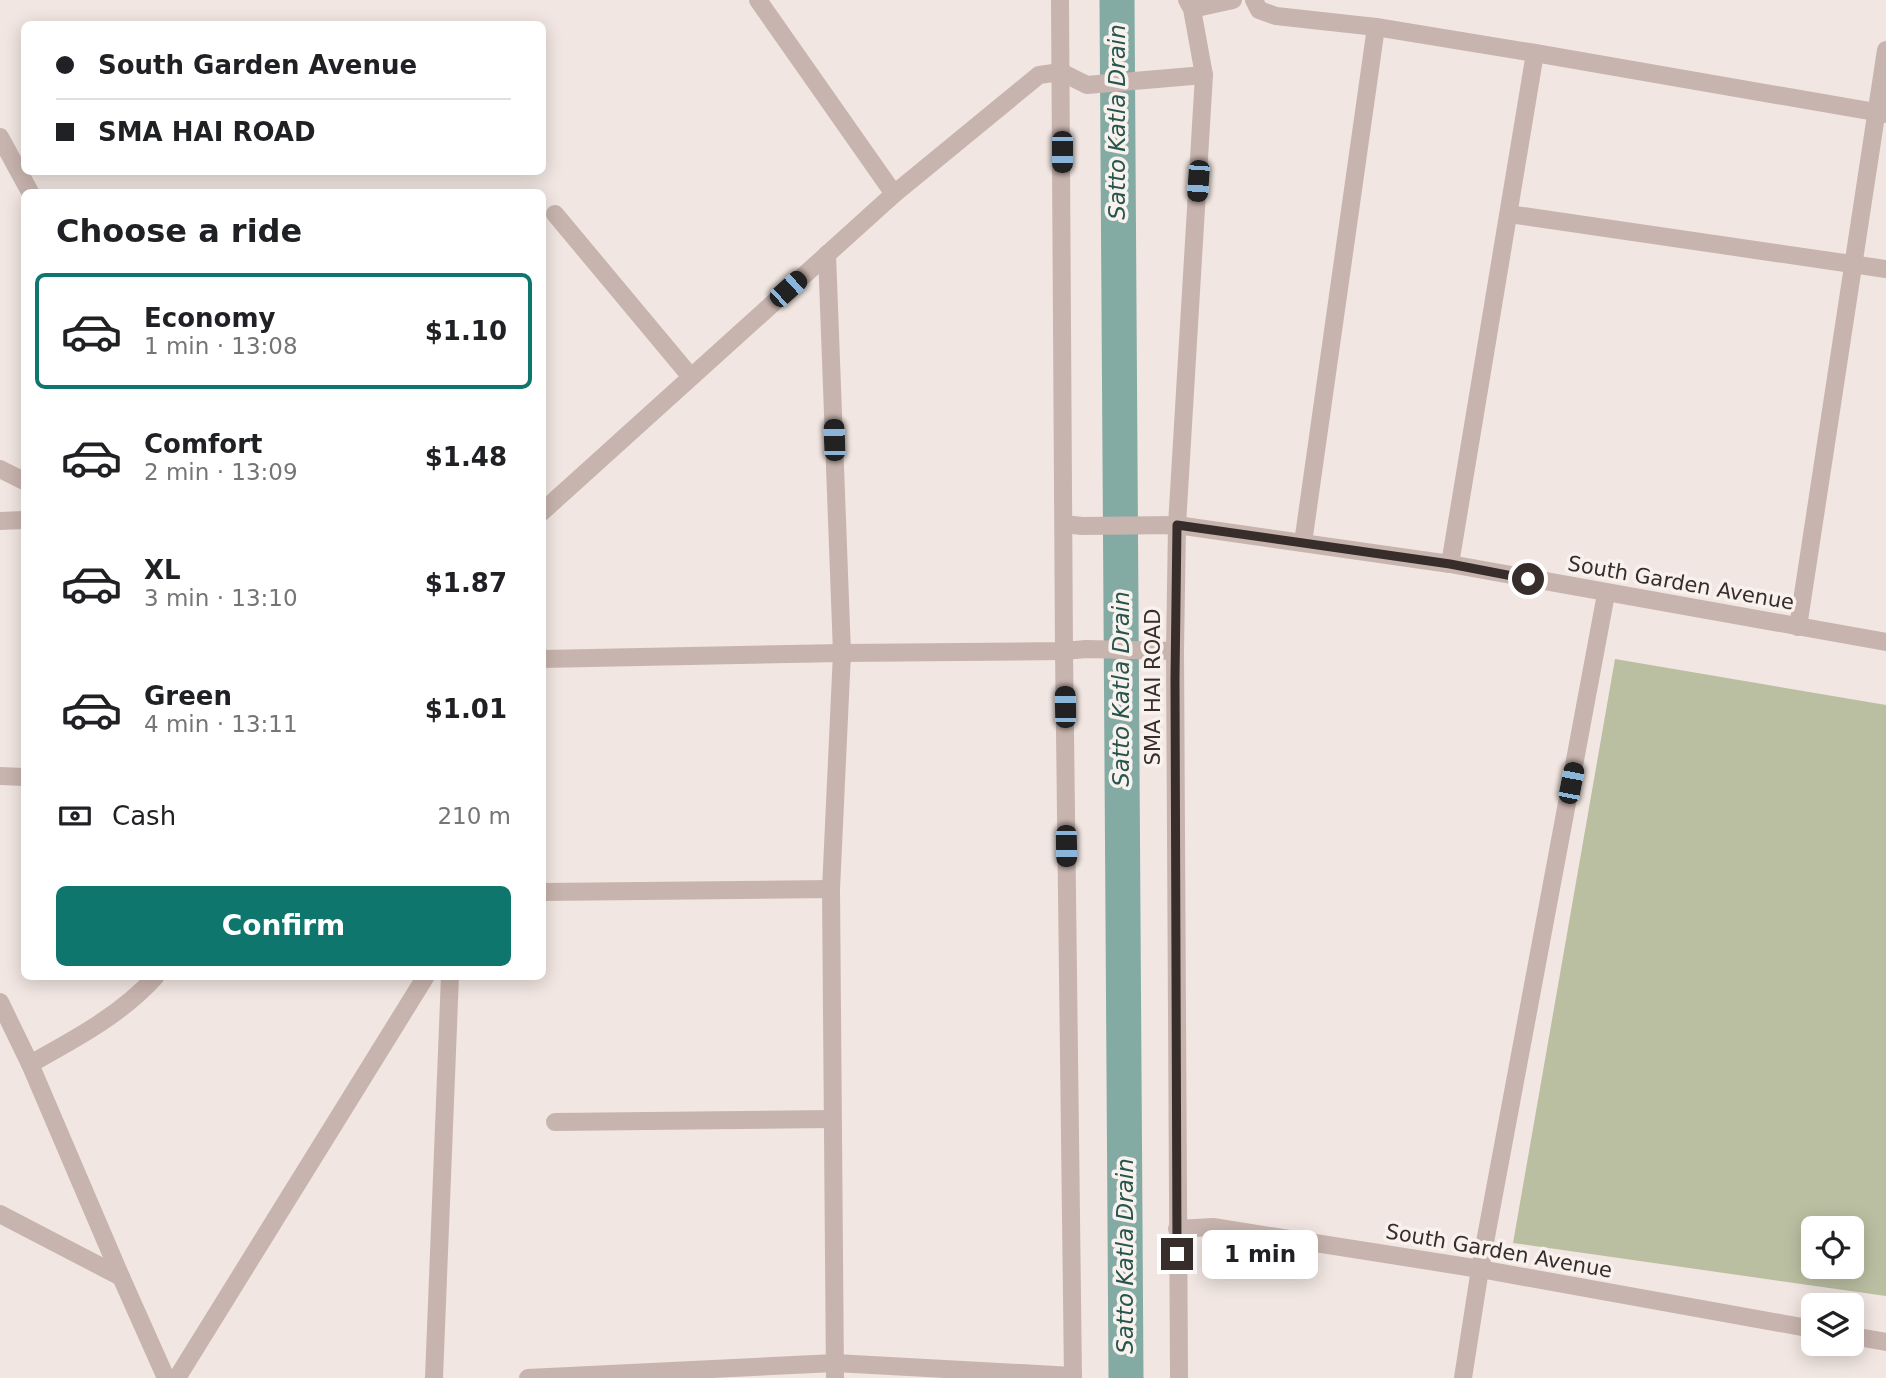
<!DOCTYPE html>
<meta charset="utf-8">
<style>
body{margin:0;font-family:"DejaVu Sans",sans-serif;background:#f2f2f2;color:#202124;height:100vh;display:flex;flex-direction:column;font-size:26px;white-space:nowrap}
*{box-sizing:border-box;margin:0}
p{font-size:23px;color:#757577}
.icon{flex:none;width:38px;height:38px;fill:none;stroke:currentColor;stroke-width:2;stroke-linecap:round;stroke-linejoin:round}
.map{position:relative;flex:1;overflow:hidden}
.panel{position:absolute;left:21px;top:189px;width:525px;height:791px;display:flex;flex-direction:column;background:#fff;border-radius:10px;box-shadow:0 4px 18px #0003}
.panel>*{flex:none}
.banner{position:absolute;left:21px;top:21px;width:525px;height:154px;border-radius:10px;box-shadow:0 4px 18px #0003;display:grid;align-content:center;height:154px;padding:0 35px;background:#fff}
.buttons{position:absolute;left:1801px;top:1216px;display:grid;gap:14px}
.buttons a{display:grid;place-items:center;width:63px;height:63px;border-radius:10px;background:#fff;box-shadow:0 4px 18px #0003;font-size:35px}
.end{position:absolute;width:32px;height:32px;margin:-16px;border:9px solid #372d2b;background:#fff;box-shadow:0 0 0 4px #fff}
.from{border-radius:50%}
.bubble{position:absolute;height:49px;border-radius:10px;background:#fff;box-shadow:0 4px 18px #0003;font-size:23px;font-weight:700;line-height:49px;text-align:center}
.car{position:absolute;width:21px;height:42px;margin:-21px -10px;border-radius:9px;box-shadow:0 0 5px 2px #0007;background:linear-gradient(#222 24%,#8ab4d8 0 40%,#222 0 76%,#8ab4d8 0 86%,#222 0)}
.banner b{display:flex;align-items:center;gap:24px;height:66px;font-size:26px}
.banner b+b{border-top:2px solid #e0e0e0}
.banner i{width:18px;height:18px;background:#202124}
ul{padding:0;list-style:none}
li{display:flex;align-items:center;gap:21px;height:116px;margin:0 14px 10px;padding:0 21px;border:4px solid transparent;border-radius:10px}
li div{flex:1}
li b{display:block;font-size:26px}
li em{font-style:normal;font-weight:700}
li.selected{border-color:#0f766e}
li>.icon{width:63px;height:63px;stroke-width:1.5}
h2{padding:0 35px;font-size:32px;line-height:84px}
.pay{display:flex;align-items:center;gap:18px;height:77px;padding:0 35px;font-size:26px}
.pay p{margin-inline-start:auto}
.action{display:flex;gap:14px;margin-top:auto;padding:14px 35px}
.action a{flex:1;height:80px;border-radius:10px;background:#0f766e;color:#fff;font-size:28px;font-weight:700;line-height:80px;text-align:center}
.map>svg:first-child{display:block}
.green{fill:#bbbfa2;fill-rule:evenodd}
.lines{fill:none;stroke-linecap:round;stroke-linejoin:round}
.canal{stroke:#83aba4;stroke-width:35}
.minor{stroke:#c8b4ae;stroke-width:18}
.route{stroke:#372d2b;stroke-width:9}
.labels{text-anchor:middle;dominant-baseline:central;stroke-width:7;stroke-linejoin:round;paint-order:stroke}
.street-label{font-size:21px;fill:#372d2b;stroke:#f9f1ed}
.water-label{font-size:23px;font-style:italic;fill:#25554d;stroke:#f9f1ed}
</style>
<div class="map">
<svg width="1886" height="1378" viewBox="0 0 1886 1378">
<rect width="100%" height="100%" fill="#f1e6e1"/>
<!-- green -->
<path class="green" d="M1615 659 1886 705V1296L1513 1243ZM1813 1228H1852V1267H1813Z"/>
<g class="lines">
<!-- canal -->
<polyline class="canal" points="1117,0 1126,1378"/>
<!-- minor -->
<g class="minor">
<polyline points="758,0 894,194"/>
<polyline points="1060,0 1064,651 1073,1378"/>
<polyline points="1254,0 1259,10 1276,16 1376,27 1535,53 1886,114"/>
<polyline points="1192,9 1233,0"/>
<polyline points="0,137 30,192"/>
<polyline points="555,214 691,377"/>
<polyline points="1509,214 1886,269"/>
<polyline points="827,254 842,653 831,889 835,1378"/>
<polyline points="0,469 24,481"/>
<polyline points="542,512 894,194 1039,75 1061,72 1087,85 1204,75"/>
<polyline points="0,521 24,520"/>
<polyline points="1064,524 1082,526 1177,525 1450,564 1886,642"/>
<polyline points="1303,543 1376,27"/>
<polyline points="1450,564 1535,53"/>
<polyline points="1798,627 1886,50"/>
<polyline points="542,659 842,653 1064,651 1086,649 1175,651"/>
<polyline points="0,776 24,777"/>
<polyline points="542,892 831,889"/>
<path d="M156 976C121 1015 75 1039 30 1064L121 1277 166 1378"/>
<polyline points="0,1002 30,1064"/>
<polyline points="555,1122 832,1119"/>
<polyline points="0,1214 121,1277"/>
<polyline points="1177,1229 1213,1227 1480,1269 1813,1329"/>
<polyline points="1852,1336 1886,1342"/>
<polyline points="177,1378 426,976"/>
<polyline points="434,1378 450,976"/>
<polyline points="528,1378 835,1363 1073,1376"/>
<polyline points="1179,1378 1175,651 1177,525 1204,75 1192,9 1187,0"/>
<polyline points="1463,1378 1480,1269 1606,594"/>
</g>
</g>
<g class="lines">
<!-- route -->
<polyline class="route" points="1177,1254 1175,678 1177,525 1450,564 1528,579"/>
</g>
<g class="labels">
<!-- street labels -->
<g class="street-label">
<text transform="translate(1681 583) rotate(10)">South Garden Avenue</text>
<text transform="translate(1153 687) rotate(-90)">SMA HAI ROAD</text>
<text transform="translate(1499 1251) rotate(10)">South Garden Avenue</text>
</g>
<!-- water labels -->
<g class="water-label">
<text transform="translate(1117 122) rotate(-90)">Satto Katla Drain</text>
<text transform="translate(1121 689) rotate(-90)">Satto Katla Drain</text>
<text transform="translate(1125 1256) rotate(-90)">Satto Katla Drain</text>
</g>
</g>
</svg>
<div class="buttons">
<a><svg class="icon" aria-label="locate" viewBox="0 0 24 24"><circle cx="12" cy="12" r="6"/><path d="M12 2v4M12 18v4M2 12h4M18 12h4"/></svg></a>
<a><svg class="icon" aria-label="layers" viewBox="0 0 24 24"><path d="M12 4l9 5-9 5-9-5zM3 14l9 5 9-5"/></svg></a>
</div>
<i class="end from" style="left:1528px;top:579px"></i>
<i class="end" style="left:1177px;top:1254px"></i>
<div class="bubble" style="left:1202px;top:1230px;width:116px">1 min</div>
<i class="car" style="left:1062px;top:152px;rotate:180deg"></i>
<i class="car" style="left:1198px;top:181px;rotate:184deg"></i>
<i class="car" style="left:788px;top:289px;rotate:48deg"></i>
<i class="car" style="left:834px;top:440px;rotate:358deg"></i>
<i class="car" style="left:1065px;top:707px;rotate:359deg"></i>
<i class="car" style="left:1571px;top:783px;rotate:11deg"></i>
<i class="car" style="left:1066px;top:846px;rotate:179deg"></i>
<div class="banner">
<b><i class="from"></i>South Garden Avenue</b>
<b><i></i>SMA HAI ROAD</b>
</div>
<section class="panel">
<h2>Choose a ride</h2>
<ul>
<li class="selected"><svg class="icon" aria-label="car" viewBox="0 0 24 24"><path d="M5 17H2v-5l4-1 3-4h7l3 4 3 1v5h-3M9 17h6M6 11h13"/><circle cx="7" cy="17" r="2"/><circle cx="17" cy="17" r="2"/></svg><div><b>Economy</b><p>1 min · 13:08</p></div><em>$1.10</em></li>
<li><svg class="icon" aria-label="car" viewBox="0 0 24 24"><path d="M5 17H2v-5l4-1 3-4h7l3 4 3 1v5h-3M9 17h6M6 11h13"/><circle cx="7" cy="17" r="2"/><circle cx="17" cy="17" r="2"/></svg><div><b>Comfort</b><p>2 min · 13:09</p></div><em>$1.48</em></li>
<li><svg class="icon" aria-label="car" viewBox="0 0 24 24"><path d="M5 17H2v-5l4-1 3-4h7l3 4 3 1v5h-3M9 17h6M6 11h13"/><circle cx="7" cy="17" r="2"/><circle cx="17" cy="17" r="2"/></svg><div><b>XL</b><p>3 min · 13:10</p></div><em>$1.87</em></li>
<li><svg class="icon" aria-label="car" viewBox="0 0 24 24"><path d="M5 17H2v-5l4-1 3-4h7l3 4 3 1v5h-3M9 17h6M6 11h13"/><circle cx="7" cy="17" r="2"/><circle cx="17" cy="17" r="2"/></svg><div><b>Green</b><p>4 min · 13:11</p></div><em>$1.01</em></li>
</ul>
<div class="pay"><svg class="icon" aria-label="cash" viewBox="0 0 24 24"><path d="M3 7h18v10H3z"/><circle cx="12" cy="12" r="2"/></svg>Cash<p>210 m</p></div>
<div class="action"><a>Confirm</a></div>
</section>
</div>
